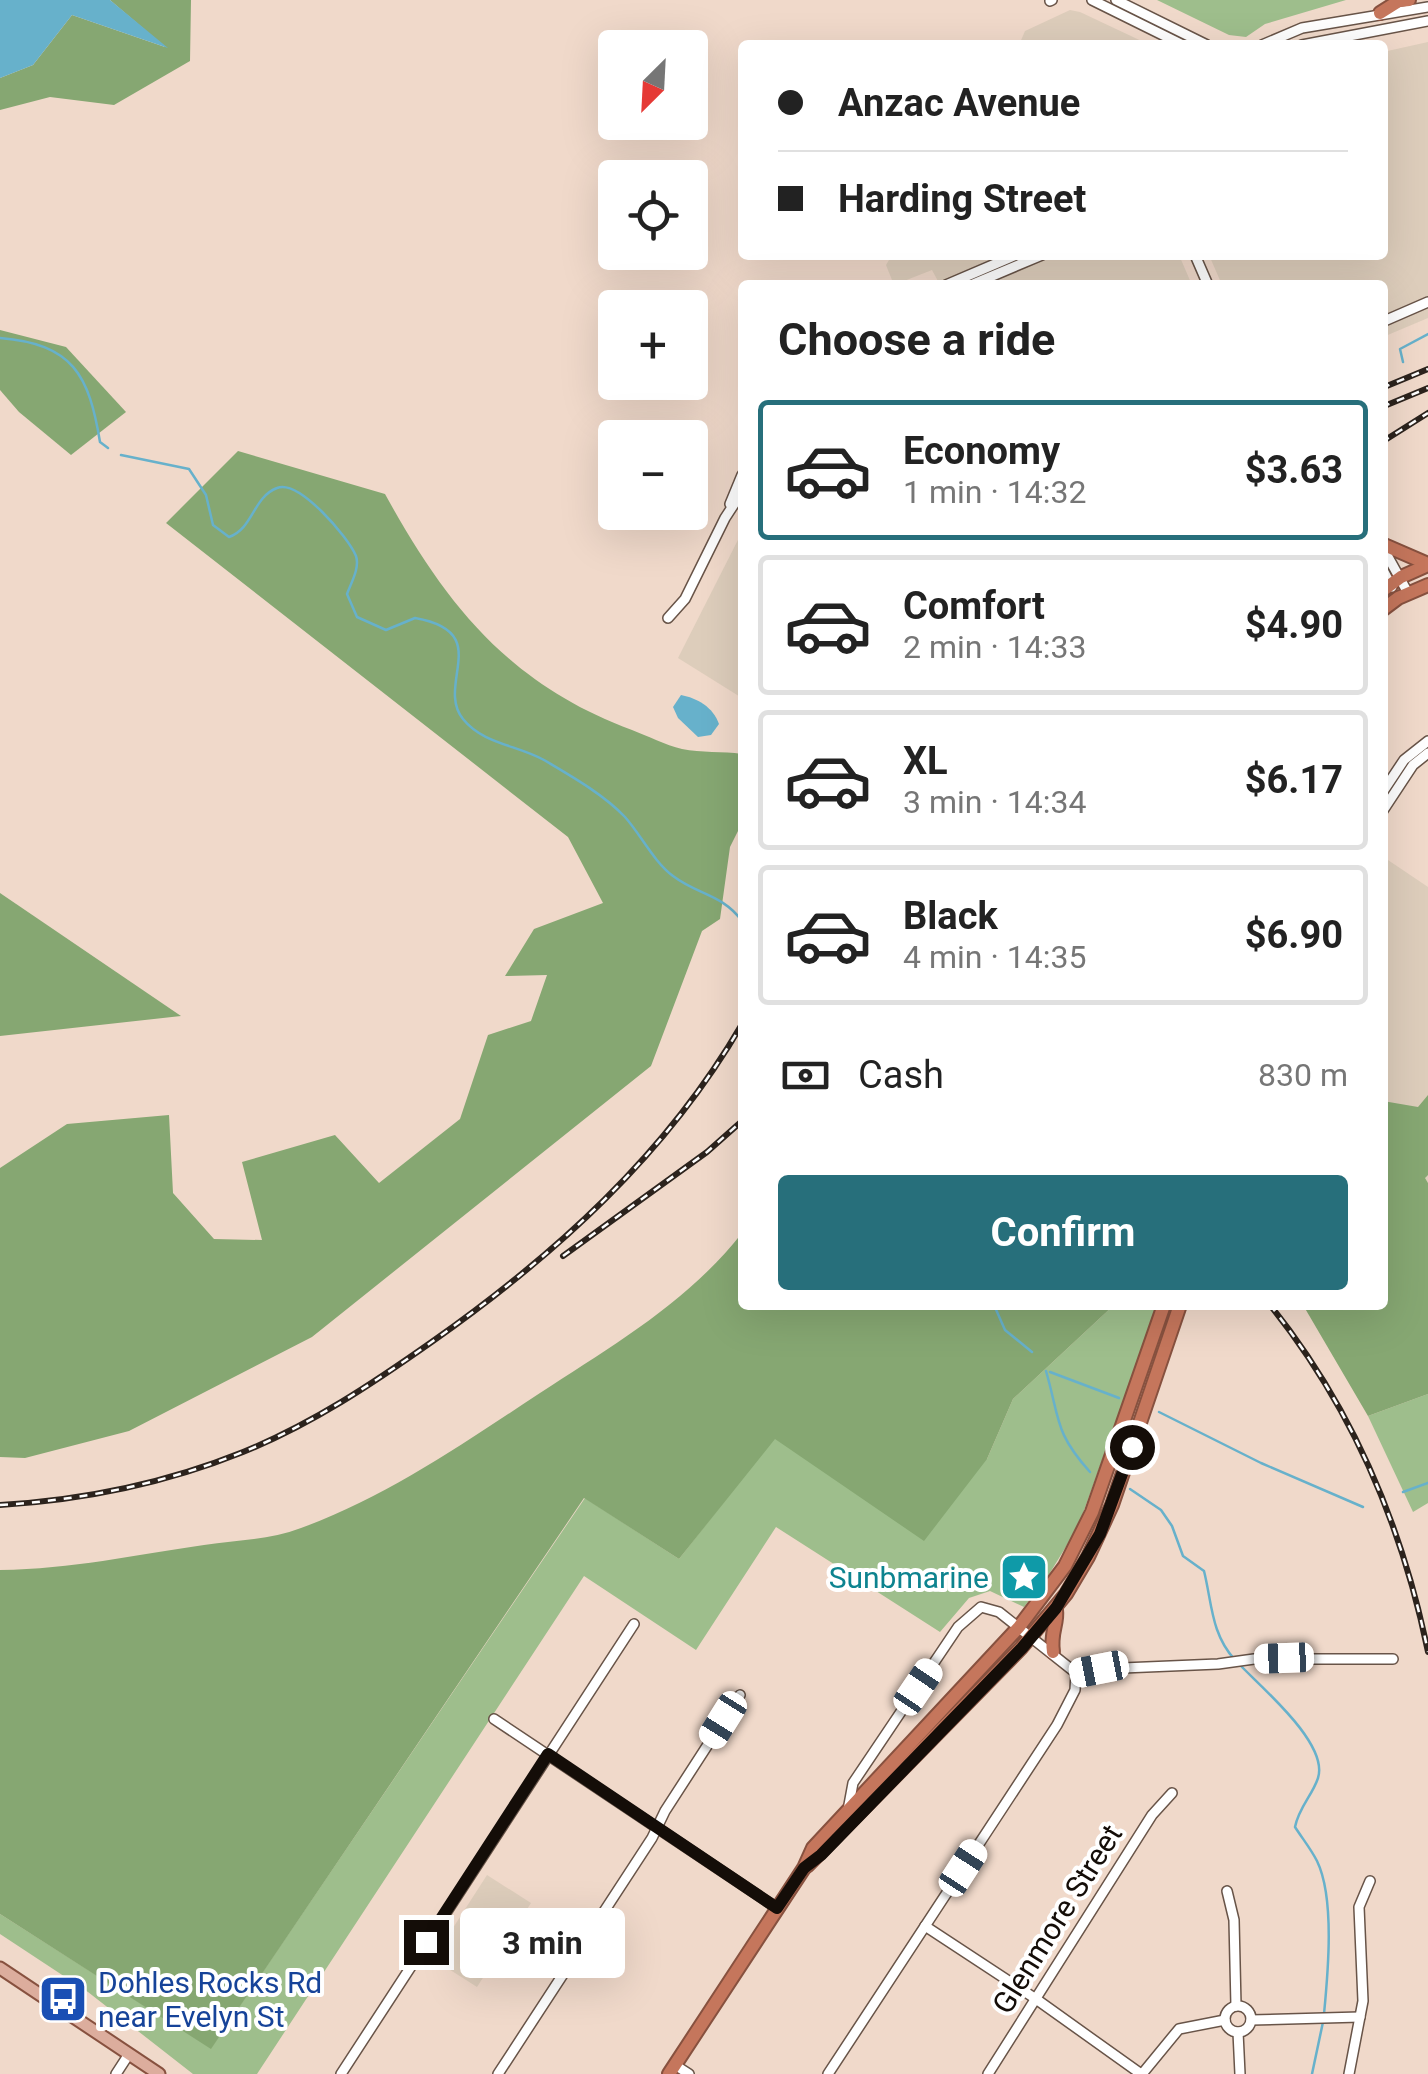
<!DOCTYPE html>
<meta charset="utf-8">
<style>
body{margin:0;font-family:Roboto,sans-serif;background:#f6f6f6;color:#222;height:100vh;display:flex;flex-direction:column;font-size:38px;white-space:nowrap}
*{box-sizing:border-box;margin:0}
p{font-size:32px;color:#767676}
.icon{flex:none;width:55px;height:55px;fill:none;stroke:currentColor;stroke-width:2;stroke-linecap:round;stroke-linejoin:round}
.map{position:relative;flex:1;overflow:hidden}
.drawer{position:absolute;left:738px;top:280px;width:650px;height:1030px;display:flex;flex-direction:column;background:#fff;border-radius:10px;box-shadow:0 10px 40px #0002}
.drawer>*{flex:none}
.guide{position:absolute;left:738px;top:40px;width:650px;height:220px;border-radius:10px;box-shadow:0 10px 40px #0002;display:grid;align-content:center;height:220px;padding:0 40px;background:#fff}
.needle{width:65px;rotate:204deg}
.controls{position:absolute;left:598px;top:30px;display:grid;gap:20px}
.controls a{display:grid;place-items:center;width:110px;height:110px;border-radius:10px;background:#fff;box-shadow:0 10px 40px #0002;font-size:50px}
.end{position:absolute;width:45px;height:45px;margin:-22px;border:12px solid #140d08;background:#fff;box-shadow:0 0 0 5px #fff}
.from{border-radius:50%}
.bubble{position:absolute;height:70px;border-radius:10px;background:#fff;box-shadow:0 10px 40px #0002;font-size:32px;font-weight:700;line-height:70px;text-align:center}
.car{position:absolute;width:30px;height:60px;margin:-30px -15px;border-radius:12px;box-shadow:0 0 8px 2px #0007;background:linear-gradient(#fff 24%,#345 0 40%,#fff 0 76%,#345 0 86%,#fff 0)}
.guide b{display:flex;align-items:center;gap:35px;height:95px;font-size:38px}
.guide b+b{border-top:2px solid #e0e0e0}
.guide i{width:25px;height:25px;background:#222}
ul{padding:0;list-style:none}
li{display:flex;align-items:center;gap:30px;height:140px;margin:0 20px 15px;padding:0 20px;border:5px solid #e0e0e0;border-radius:10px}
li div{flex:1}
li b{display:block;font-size:38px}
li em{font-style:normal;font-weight:700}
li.active{border-color:#276f7b}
li>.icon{width:90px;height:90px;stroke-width:1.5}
h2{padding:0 40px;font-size:45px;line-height:120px}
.pay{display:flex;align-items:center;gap:25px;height:110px;padding:0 40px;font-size:38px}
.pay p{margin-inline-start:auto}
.button{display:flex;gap:20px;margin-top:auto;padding:20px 40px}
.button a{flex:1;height:115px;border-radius:10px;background:#276f7b;color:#fff;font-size:40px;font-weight:700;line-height:115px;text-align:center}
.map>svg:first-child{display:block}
.education{fill:#ddcdbb}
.green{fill:#9ebe8c}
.forest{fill:#86a772}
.water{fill:#67b1cb}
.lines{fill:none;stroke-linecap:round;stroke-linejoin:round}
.stream{stroke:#67b1cb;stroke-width:2.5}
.minor-casing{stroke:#685448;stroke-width:12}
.major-casing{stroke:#87513f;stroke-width:15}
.highway-casing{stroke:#87513f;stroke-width:16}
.minor{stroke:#fff;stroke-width:9}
.major{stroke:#dcad9d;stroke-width:11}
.highway{stroke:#c5765c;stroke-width:12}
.rail-casing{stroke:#2c231d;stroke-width:6}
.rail{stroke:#fff;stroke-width:2.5;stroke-dasharray:8;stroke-linecap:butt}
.route{stroke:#140d08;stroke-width:12}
.labels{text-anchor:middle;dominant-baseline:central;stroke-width:8;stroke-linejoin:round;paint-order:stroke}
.culture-label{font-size:30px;fill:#0d838f;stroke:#fff;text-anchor:end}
.street-label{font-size:30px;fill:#140d08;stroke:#fff}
.transit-label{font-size:30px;fill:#164399;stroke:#fff;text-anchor:start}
</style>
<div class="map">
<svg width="1428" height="2074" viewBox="0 0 1428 2074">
<rect width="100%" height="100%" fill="#f0d9ca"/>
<!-- education -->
<g class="education">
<polygon points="1070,10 1080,12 1150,45 1019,45 1025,31"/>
<polygon points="1428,42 1428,318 1383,337 1382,285 1222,285 1209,255 1382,255 1383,52"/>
<polygon points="892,255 1179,255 1192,285 940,285 932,270 894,285 886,265"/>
<polygon points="742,532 742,698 678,658"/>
<polygon points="1382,856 1428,887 1428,1183 1383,1119"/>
<polygon points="487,1875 531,1903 477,1987 433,1959"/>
</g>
<!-- green -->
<g class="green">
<polygon points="1157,0 1346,0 1265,24 1246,37 1229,35"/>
<polygon points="1114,1305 1158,1305 1078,1527 1048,1576 1024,1607 990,1591 969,1598 940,1632 776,1527 696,1650 584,1576 257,2074 193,2074 88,1992 0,1934 0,1914 211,2048 585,1498 679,1559 774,1438 987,1459 1013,1399"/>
<polygon points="1428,1394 1428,1503 1413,1512 1368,1416"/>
</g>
<!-- forest -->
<g class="forest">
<polygon points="110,0 191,0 190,61 114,105 50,97 0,110 0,78 33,65 72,15 165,47"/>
<polygon points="0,330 66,347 126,412 71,455 19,412 0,390"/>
<path d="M238 451 385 494C446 605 510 685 632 730 648 736 665 745 682 749 701 753 723 751 742 754V823L730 847 720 919 702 931 651 1066 312 1337 129 1431 25 1458 0 1457V1168L67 1124 169 1115 173 1193 214 1239 262 1240 242 1162 335 1135 379 1183 460 1119 488 1035 531 1021 547 975 505 976 534 929 603 903 568 837 166 523Z"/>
<polygon points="0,893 181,1016 0,1036"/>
<polygon points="1428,1095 1428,1175 1425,1178 1428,1183 1428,1394 1368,1416 1303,1305 1382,1305 1383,1101 1418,1107"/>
<path d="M742 1233V1305H1114L1013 1399 987 1459 924 1541 775 1439 679 1559 584 1498 211 2049 0 1914V1570C73 1569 133 1555 204 1545 237 1540 269 1540 301 1528 387 1497 464 1443 540 1393 612 1346 688 1302 742 1233Z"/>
</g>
<!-- water -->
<g class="water">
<polygon points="0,0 110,0 168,48 72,15 33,65 0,78"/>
<path d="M681 695C697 698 713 707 719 724L711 735 698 737 678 718 673 707Z"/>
</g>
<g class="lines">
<!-- stream -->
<g class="stream">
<path d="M0 338C73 344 89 375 100 442L108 448"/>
<polyline points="1403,362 1400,349 1428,334"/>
<path d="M121 455 189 469 206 495 213 525 229 537C253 529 253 497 277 488 299 479 348 537 356 556 360 568 351 583 347 594L357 617 386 630 415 618C495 632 435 684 463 719 483 744 517 745 544 760 571 776 603 794 625 817 641 835 654 862 673 876 698 895 722 894 742 921"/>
<polyline points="994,1305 1005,1330 1032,1352"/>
<path d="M1046 1371C1060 1419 1054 1432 1090 1472"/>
<polyline points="1050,1372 1119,1398"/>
<polyline points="1159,1412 1261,1463 1363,1507"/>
<path d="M1130 1489 1161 1510 1172 1526 1183 1556 1204 1571C1212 1603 1211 1634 1235 1660"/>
<polyline points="1403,1492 1428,1483"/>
<path d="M1240 1665C1262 1688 1329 1744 1318 1778 1312 1796 1299 1807 1295 1827 1302 1838 1311 1849 1317 1861 1335 1898 1328 1973 1324 2014"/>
<polyline points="1312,2074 1323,2022"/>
</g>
<!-- minor casing -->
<g class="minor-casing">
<g id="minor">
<polyline points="1092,0 1183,45"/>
<polyline points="1116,0 1207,45"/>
<polyline points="1050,1 1052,0"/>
<polyline points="1262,45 1302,28 1428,7"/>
<polyline points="1302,45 1428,21"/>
<polyline points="1195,255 1208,285"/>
<polyline points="946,285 1016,255"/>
<polyline points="971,285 1042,255"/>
<polyline points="1382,322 1428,302"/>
<polyline points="730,504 742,475"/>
<polyline points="1382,546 1408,593"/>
<polyline points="1382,568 1392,587"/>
<polyline points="668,618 685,599 725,518 742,492"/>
<polyline points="1382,793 1404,760 1428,741"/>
<polyline points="1382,812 1413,765 1428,753"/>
<polyline points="1076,1673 1099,1669 1218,1664 1254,1659 1393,1659"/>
<polyline points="494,1719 777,1908"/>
<polyline points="848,1810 853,1783 958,1627 981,1607 999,1612 1076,1673"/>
<polyline points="1227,1891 1234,1920 1236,2006"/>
<polyline points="925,1926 1036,1999 1141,2074"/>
<circle cx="1238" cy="2019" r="13"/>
<polyline points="1251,2020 1360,2017"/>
<polyline points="1238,2032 1240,2074"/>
<polyline points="675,2065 689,2074"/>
<polyline points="116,2074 129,2054"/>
<polyline points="341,2074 634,1624"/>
<polyline points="498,2074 652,1838 665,1811 740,1695"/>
<polyline points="828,2074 1057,1725 1075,1690 1076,1673"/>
<polyline points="988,2074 1152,1815 1172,1793"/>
<polyline points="1142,2074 1179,2029 1225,2020"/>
<polyline points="1349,2074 1363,2001 1359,1907 1370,1881"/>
</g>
</g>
<!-- major casing -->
<g class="major-casing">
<polyline id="major" points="0,1968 159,2074"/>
</g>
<!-- highway casing -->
<g class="highway-casing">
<g id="highway">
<polyline points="1380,13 1399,1 1409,0"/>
<polyline points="1382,544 1428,564"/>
<polyline points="1382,591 1401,577 1428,565"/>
<polyline points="1382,610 1398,598 1428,585"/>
<path d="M1053 1652C1050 1632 1058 1624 1056 1610"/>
<polyline points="807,1866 1021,1648 1066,1594 1088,1557 1112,1505 1180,1305"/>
<polyline points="669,2074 804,1868 813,1848 1019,1627 1065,1566 1092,1512 1164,1305"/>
</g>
</g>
<!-- minor -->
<use href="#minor" class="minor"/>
<!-- major -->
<use href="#major" class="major"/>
<!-- highway -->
<use href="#highway" class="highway"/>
<!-- rail casing -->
<g class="rail-casing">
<g id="rail">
<polyline points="1382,388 1428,369"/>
<polyline points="1382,407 1428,388"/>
<polyline points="1382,442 1428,413"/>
<polyline points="563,1256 707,1152 742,1121"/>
<path d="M1270 1305C1351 1406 1402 1525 1428 1652"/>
<path d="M0 1505C84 1500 166 1483 243 1452 312 1424 372 1384 433 1341 555 1255 666 1155 742 1024"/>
</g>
</g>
<!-- rail -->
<use href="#rail" class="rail"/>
</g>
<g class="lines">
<!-- route -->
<polyline class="route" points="426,1942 548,1754 777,1908 804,1868 821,1855 1022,1648 1056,1608 1100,1534 1132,1447"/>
</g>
<!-- icons -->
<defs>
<g id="sight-square" transform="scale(2.5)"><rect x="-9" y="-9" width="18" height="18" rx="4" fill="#0f9aa8" stroke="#fff"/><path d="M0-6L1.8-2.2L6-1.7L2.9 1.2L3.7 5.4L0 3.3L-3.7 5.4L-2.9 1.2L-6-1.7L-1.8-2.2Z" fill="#fff"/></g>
<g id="bus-square" transform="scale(2.5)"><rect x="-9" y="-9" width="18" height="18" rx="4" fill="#1a4fb4" stroke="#fff"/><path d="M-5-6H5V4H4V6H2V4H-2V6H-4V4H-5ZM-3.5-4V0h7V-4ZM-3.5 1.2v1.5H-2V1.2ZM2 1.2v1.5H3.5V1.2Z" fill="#fff"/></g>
</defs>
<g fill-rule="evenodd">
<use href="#sight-square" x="1024" y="1577"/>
<use href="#bus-square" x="63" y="1999"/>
</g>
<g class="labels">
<!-- culture labels -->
<g class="culture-label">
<text x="989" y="1577">Sunbmarine</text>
</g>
<!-- street labels -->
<g class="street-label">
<text transform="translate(1057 1919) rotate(-58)">Glenmore Street</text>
</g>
<!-- transit labels -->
<g class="transit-label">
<text x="98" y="1982">Dohles Rocks Rd<tspan x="98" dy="34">near Evelyn St</tspan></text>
</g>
</g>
</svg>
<div class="controls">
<a><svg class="needle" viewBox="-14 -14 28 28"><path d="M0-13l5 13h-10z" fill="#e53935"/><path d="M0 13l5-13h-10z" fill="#767676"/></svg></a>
<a><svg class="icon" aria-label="locate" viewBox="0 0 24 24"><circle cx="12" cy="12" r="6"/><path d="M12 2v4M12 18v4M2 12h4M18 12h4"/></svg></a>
<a>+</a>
<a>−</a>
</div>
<i class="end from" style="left:1132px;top:1447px"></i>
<i class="end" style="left:426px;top:1942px"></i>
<div class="bubble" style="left:460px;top:1908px;width:165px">3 min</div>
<i class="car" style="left:1284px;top:1658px;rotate:268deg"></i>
<i class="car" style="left:1099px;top:1669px;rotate:259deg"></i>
<i class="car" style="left:918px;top:1687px;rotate:34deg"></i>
<i class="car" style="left:723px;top:1720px;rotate:212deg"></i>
<i class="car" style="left:963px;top:1868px;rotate:33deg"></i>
<div class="guide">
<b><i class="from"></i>Anzac Avenue</b>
<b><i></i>Harding Street</b>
</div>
<section class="drawer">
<h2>Choose a ride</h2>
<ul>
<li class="active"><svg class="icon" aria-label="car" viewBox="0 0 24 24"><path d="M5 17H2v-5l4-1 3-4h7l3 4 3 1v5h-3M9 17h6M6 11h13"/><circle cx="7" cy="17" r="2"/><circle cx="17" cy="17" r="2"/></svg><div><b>Economy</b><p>1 min · 14:32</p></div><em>$3.63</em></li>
<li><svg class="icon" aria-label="car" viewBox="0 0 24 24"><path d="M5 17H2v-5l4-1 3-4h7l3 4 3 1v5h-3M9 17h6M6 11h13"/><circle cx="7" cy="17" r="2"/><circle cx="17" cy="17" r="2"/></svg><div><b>Comfort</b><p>2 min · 14:33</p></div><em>$4.90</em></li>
<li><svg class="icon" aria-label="car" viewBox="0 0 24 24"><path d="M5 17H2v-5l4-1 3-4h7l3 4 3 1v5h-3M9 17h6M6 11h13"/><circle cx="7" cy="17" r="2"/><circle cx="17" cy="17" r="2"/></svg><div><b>XL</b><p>3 min · 14:34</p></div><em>$6.17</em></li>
<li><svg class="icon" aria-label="car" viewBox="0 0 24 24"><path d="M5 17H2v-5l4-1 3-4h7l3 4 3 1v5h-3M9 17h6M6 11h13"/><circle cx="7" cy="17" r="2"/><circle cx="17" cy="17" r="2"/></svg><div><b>Black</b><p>4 min · 14:35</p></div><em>$6.90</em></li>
</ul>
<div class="pay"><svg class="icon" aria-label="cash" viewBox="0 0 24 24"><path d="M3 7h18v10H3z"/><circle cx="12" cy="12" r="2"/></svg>Cash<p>830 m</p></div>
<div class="button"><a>Confirm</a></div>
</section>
</div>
